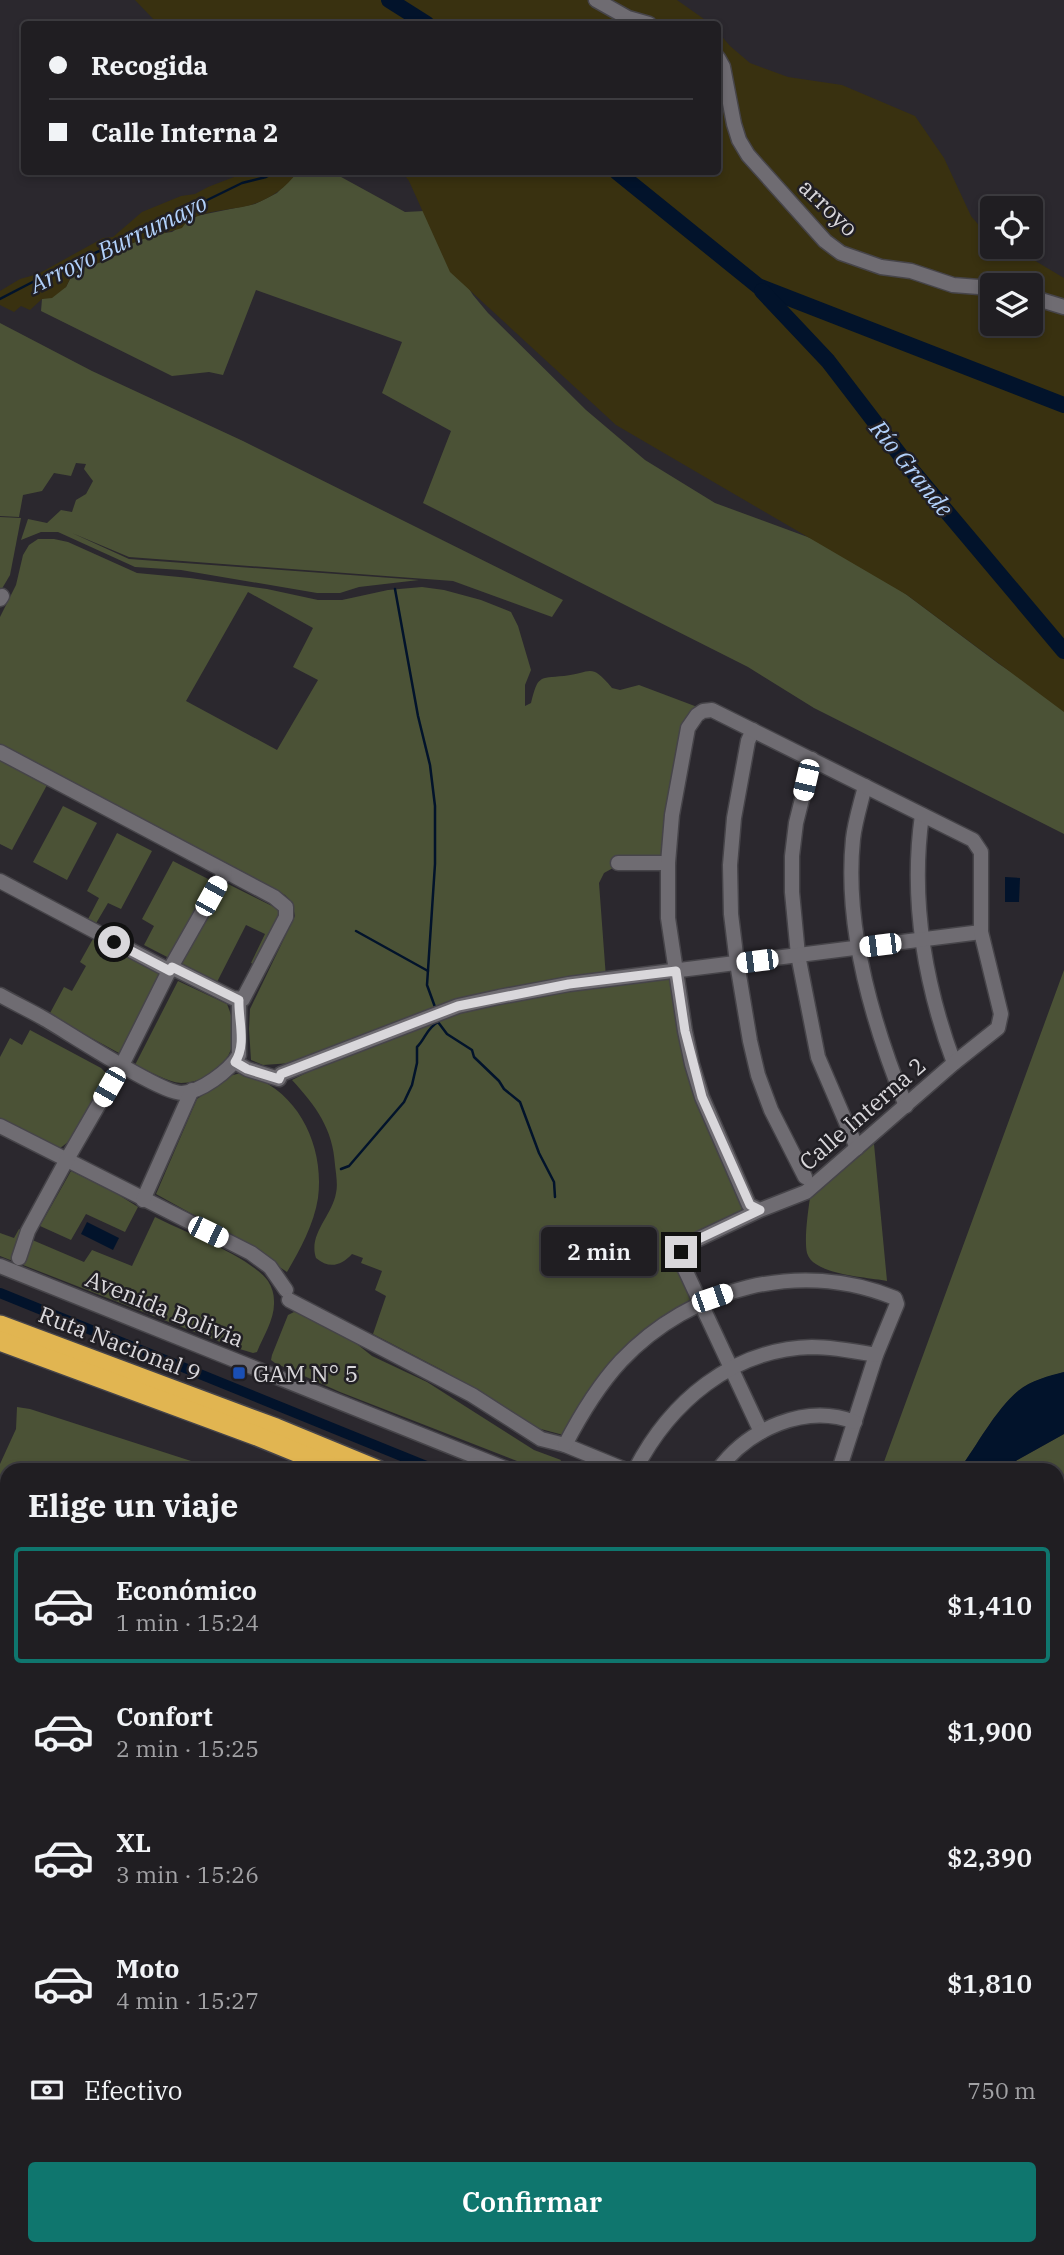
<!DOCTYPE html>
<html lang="es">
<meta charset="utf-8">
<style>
body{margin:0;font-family:"IBM Plex Serif",serif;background:#2d2b2f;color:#f1f3f6;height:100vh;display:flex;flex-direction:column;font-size:26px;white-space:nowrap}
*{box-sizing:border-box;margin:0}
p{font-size:23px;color:#a2a2a5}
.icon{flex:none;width:38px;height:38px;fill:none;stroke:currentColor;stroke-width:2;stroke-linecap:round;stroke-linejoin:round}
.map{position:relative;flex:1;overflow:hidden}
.details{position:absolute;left:0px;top:1463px;width:1064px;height:793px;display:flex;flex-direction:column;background:#201e22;border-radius:21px 21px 0 0;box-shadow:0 4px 10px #0003,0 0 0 2px #3d3c40}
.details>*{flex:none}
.top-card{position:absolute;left:21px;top:21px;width:700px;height:154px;border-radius:7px;box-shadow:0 4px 10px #0003,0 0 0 2px #3d3c40;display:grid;align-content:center;height:154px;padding:0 28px;background:#201e22}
.controls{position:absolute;left:980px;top:196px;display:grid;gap:14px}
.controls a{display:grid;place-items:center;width:63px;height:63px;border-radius:7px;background:#201e22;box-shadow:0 4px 10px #0003,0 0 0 2px #3d3c40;font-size:35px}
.end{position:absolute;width:32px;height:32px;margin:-16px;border:9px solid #d9d7db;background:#111;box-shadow:0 0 0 4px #111}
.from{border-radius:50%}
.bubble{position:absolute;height:49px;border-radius:7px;background:#201e22;box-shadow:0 4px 10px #0003,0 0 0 2px #3d3c40;font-size:23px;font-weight:600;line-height:49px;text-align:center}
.car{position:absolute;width:21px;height:42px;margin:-21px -10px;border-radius:9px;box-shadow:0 0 5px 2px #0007;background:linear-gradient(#fff 24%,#345 0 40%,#fff 0 76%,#345 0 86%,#fff 0)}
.top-card b{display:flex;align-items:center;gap:24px;height:66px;font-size:26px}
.top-card b+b{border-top:2px solid #3d3c40}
.top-card i{width:18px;height:18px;background:#f1f3f6}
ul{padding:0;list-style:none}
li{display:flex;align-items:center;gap:21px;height:116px;margin:0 14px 10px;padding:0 14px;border:4px solid transparent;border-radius:7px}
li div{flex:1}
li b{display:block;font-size:26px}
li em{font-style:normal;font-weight:600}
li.on{border-color:#0f766e}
li>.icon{width:63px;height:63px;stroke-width:1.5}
h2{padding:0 28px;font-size:32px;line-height:84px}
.pay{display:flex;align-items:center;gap:18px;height:77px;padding:0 28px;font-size:26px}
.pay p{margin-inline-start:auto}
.button{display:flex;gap:14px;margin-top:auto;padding:14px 28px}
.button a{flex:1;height:80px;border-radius:7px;background:#0f766e;color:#fff;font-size:28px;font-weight:600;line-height:80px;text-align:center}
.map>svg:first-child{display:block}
.green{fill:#4b5236;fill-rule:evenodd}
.sand{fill:#393110;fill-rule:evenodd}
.water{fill:#02132b}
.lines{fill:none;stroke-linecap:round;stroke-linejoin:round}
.stream{stroke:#02132b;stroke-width:2.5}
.canal{stroke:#02132b;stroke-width:10}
.river{stroke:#02132b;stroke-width:16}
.minor-casing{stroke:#464449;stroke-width:17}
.highway-casing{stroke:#464449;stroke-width:22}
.minor{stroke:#6f6c72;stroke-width:14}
.highway{stroke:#e1b551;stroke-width:19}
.route{stroke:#d9d7db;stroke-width:9}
.transit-dot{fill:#1a4fb4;stroke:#211f24;stroke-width:2.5}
.labels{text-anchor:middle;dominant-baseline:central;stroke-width:5;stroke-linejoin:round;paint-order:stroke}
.street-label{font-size:23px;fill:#d9d7db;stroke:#211f24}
.poi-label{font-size:23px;fill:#d9d7db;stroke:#211f24;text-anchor:start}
.water-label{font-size:24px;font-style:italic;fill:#b1d0fa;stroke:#211f24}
</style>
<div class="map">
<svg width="1064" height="2255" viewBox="0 0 1064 2255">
<rect width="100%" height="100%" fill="#2b282e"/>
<!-- green -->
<g class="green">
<polygon points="297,172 332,172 405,212 424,211 456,269 473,295 488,313 586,410 645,460 715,503 851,553 999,664 1064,707 1064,834 814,708 748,667 423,503 451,431 382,393 402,342 256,290 223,375 209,372 172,376 41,311 42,299 66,287 73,273 82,267 96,264 119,254 128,245 143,239 157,234 172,232 196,216 255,204 277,193"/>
<polygon points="0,323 92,371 243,441 563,600 552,617 453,581 129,557 72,533 129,559 419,580 359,587 340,593 317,593 181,570 135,567 58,532 41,532 21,540 28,519 47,523 61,510 72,512 76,500 86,494 93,481 84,469 86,464 76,463 71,476 54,473 42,491 23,495 19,517 0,516"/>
<polygon points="0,517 21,518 10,575 0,592"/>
<path d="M38 539H54L68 542 137 573 190 578 267 589 318 600H342L388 590 422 587 444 590 481 600 511 612 518 626 531 670 525 685V706L531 703C538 676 538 678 564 676 592 673 590 662 612 688L620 690 639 685 700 708 690 715 662 869 613 868 604 873 599 883 606 978 446 1002 426 1013 292 1063 263 1065 251 1060 249 1029 250 1009 295 916 292 902 285 895 0 746V617L16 585 23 555 29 545ZM248 592 313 628 293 667 318 680 277 750 186 701Z"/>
<polygon points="0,759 47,785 12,850 0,844"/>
<polygon points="63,806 97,823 67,880 33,862"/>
<polygon points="117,833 152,851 121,909 108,903 95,925 87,921 99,898 87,891"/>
<polygon points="173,861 212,881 171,959 144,945 154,926 142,919"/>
<polygon points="228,884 278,909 281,917 257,966 251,963 265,934 246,925 217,982 181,963"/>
<polygon points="94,937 163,975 119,1053 49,1015 64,987 72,991 86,966 80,962"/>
<path d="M1064 970V1372C1049 1377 1031 1380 1018 1391 994 1412 978 1444 959 1470H881Z"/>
<path d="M670 978 679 1028 745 1204 740 1212 686 1236 678 1254 692 1300 648 1331 567 1436 526 1425 444 1371 373 1334 386 1296 375 1290 382 1271 361 1263 363 1258 352 1254C341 1266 329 1269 316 1258 308 1234 332 1216 336 1193 338 1185 336 1174 335 1165 333 1129 316 1106 292 1080L316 1068 461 1009 566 990Z"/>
<path d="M178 981 227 1004C239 1032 236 1060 207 1076 199 1080 191 1083 181 1083 167 1082 148 1070 135 1065Z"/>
<path d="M30 1030 101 1068 106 1073V1079C95 1098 78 1138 60 1148L0 1120V1057L10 1038 22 1045Z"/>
<path d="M241 1073C296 1086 325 1144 318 1198 314 1224 300 1250 287 1272L239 1240 156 1194 197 1099 229 1076Z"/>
<path d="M874 1144 887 1281C867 1277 813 1275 807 1253 804 1240 808 1211 810 1198Z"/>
<polygon points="71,1171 114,1192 138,1207 125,1232 86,1214 71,1240 40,1226"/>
<path d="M155 1217C182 1231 251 1257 268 1281 272 1287 274 1294 274 1301 275 1319 263 1336 257 1352L253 1353 233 1347 0 1256V1233L14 1238 19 1229 25 1231 30 1239 84 1262 92 1250 132 1266Z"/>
<polygon points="294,1312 302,1313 343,1333 372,1356 427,1382 534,1450 561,1460 557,1470 540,1470 340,1392 275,1363 271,1360 272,1355 288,1315"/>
<polygon points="17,1407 30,1409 219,1470 7,1470 7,1589 0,1590 0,1464 16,1429"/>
<polygon points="1064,1434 1064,1644 1057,1643 1057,1470 994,1470 1012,1463"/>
<polygon points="7,1759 7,1814 0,1814 0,1767"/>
</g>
<!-- sand -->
<g class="sand">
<polygon points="135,0 677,0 711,24 158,24"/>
<path d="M718 32 730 46 750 63 788 77 842 85 915 116 944 158 971 216 988 236 992 238V247H1012L1064 278V712L907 595 616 425 450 272 409 181 402 172H718ZM992 285H1031V324H992Z"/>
<path d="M240 172H297C287 187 271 198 254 204 234 211 193 209 182 228L143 239 128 245 119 254 96 264 82 267 73 273 66 287 52 298 42 299 30 310 21 306 14 312 0 305V291L20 279 38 274 103 238 113 237 142 212 181 196 195 194 208 187 234 177Z"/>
</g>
<!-- water -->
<g class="water">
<polygon points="1005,877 1020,878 1019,902 1005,902"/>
<polygon points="87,1222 119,1238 113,1250 81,1234"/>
<path d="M1064 1372V1434L1012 1463 994 1470H959C978 1444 994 1412 1018 1391 1031 1380 1049 1376 1064 1372Z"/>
</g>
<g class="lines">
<!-- stream -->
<g class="stream">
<polyline points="0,299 52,272 140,233 242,183 266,177 276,172"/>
<polyline points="395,589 418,716 430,765 435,806 435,864 427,985 435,1007"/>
<polyline points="356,931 428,971"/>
<path d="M341 1169 349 1166 404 1102 412 1085 417 1063V1047C426 1038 426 1029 438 1022L447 1034 472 1050 474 1057 499 1081 504 1089 520 1102 539 1153 554 1182 555 1197"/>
</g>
<!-- canal -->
<g class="canal">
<polyline points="0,1293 436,1470"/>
<polyline points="1057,1712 1064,1713"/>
</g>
<!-- river -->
<g class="river">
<polyline points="389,0 427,24"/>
<polyline points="617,172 758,286 1064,405"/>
<polyline points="762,291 828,361 910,468 1064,651"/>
</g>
<!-- minor casing -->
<g class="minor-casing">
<g id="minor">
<polyline points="596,0 628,18 649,24"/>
<polyline points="718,58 723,67 734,124 739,140 748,155 825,241 841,253 881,267 911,271 953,285 992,288"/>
<polyline points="1031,297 1064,307"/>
<polyline points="0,599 2,596"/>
<polyline points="753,730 748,741 734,818 730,865 731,914 737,963 750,1041 758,1075 771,1110 805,1177"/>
<polyline points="0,752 274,897 286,907 286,917 243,999 233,998 171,967"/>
<polyline points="812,759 796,823 792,856 792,892 798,955 818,1057 857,1148"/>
<path d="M865 786C861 803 855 821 853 839 844 926 873 1025 906 1106"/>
<path d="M922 815C910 900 924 982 954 1063"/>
<polyline points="618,863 668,863"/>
<polyline points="0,881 170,971"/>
<path d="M0 995C14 1003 29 1010 43 1018 66 1031 161 1094 182 1093 201 1092 229 1071 239 1055V1000"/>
<polyline points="235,1062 247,1069 279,1079 281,1074 458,1006 499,997 569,984 981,932"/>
<polyline points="0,1126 251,1253 270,1267 286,1290"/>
<polyline points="143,1200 192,1090"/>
<polyline points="760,1210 749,1205 702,1097 692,1064 685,1031 668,918 668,863 672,815 688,728 697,715 703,711 712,710 973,840 981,852 981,932 1001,1014 998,1028 954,1063 806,1192 760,1210 688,1244 681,1253 681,1261 761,1432"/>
<polyline points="19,1258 28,1231 66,1161 125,1059 171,967 225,872"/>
<polyline points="0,1266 509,1470"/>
<polyline points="289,1300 472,1395 541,1439 565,1445 626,1470"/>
<path d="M565 1445C581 1414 598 1386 621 1361 691 1287 800 1259 895 1298L897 1304 876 1355 839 1470"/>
<path d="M635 1470C670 1402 732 1349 812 1347 833 1347 854 1351 876 1355"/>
<path d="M718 1470C748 1429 805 1403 855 1422"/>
<polyline points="0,1660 7,1665"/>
<polyline points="1057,1661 1064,1662"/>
<polyline points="1057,1765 1064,1767"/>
<polyline points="1057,1836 1064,1838"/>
<polyline points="1057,2102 1064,2096"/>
<polyline points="148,2255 152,2249"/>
<polyline points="897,2255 900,2249"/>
</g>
</g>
<!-- highway casing -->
<g class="highway-casing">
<g id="highway">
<polyline points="0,1325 276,1428 378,1470"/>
<polyline points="0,1341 257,1436 340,1470"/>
<polyline points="1057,1801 1064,1803"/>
</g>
</g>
<!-- minor -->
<use href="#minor" class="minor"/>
<!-- highway -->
<use href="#highway" class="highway"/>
</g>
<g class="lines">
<!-- route -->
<path class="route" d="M114 942 170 971 172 967 239 1000C238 1019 247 1045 235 1062L247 1069 279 1079 281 1074 458 1006 569 984 676 971 685 1031 702 1097 750 1205 760 1210 688 1244 681 1252"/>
</g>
<!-- markers -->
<rect class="transit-dot" x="232" y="1366" width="14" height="14" rx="3.5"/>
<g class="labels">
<!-- street labels -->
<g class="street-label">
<text transform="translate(829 207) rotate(44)">arroyo</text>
<text transform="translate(862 1113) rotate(-41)">Calle Interna 2</text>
<text transform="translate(165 1308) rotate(22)">Avenida Bolivia</text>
<text transform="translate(120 1343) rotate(21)">Ruta Nacional 9</text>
</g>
<!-- poi labels -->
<g class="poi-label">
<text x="253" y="1373">GAM N° 5</text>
</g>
<!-- water labels -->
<g class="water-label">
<text transform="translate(118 243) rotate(-26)">Arroyo Burrumayo</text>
<text transform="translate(912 468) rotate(51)">Río Grande</text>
</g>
</g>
</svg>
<div class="controls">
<a><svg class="icon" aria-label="locate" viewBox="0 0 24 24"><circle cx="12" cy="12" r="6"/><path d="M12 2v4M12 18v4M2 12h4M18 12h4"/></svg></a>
<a><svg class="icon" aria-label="layers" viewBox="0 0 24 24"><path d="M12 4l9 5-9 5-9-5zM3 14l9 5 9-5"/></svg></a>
</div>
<i class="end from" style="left:114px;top:942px"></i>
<i class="end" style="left:681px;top:1252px"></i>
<div class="bubble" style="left:541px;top:1227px;width:116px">2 min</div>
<i class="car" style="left:806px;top:780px;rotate:193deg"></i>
<i class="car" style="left:211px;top:896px;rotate:29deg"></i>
<i class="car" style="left:880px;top:945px;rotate:263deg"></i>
<i class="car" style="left:757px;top:961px;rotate:263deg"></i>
<i class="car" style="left:109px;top:1087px;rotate:210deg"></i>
<i class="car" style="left:208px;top:1232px;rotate:116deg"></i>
<i class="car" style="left:712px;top:1298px;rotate:71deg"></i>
<div class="top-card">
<b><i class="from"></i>Recogida</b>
<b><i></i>Calle Interna 2</b>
</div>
<section class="details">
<h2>Elige un viaje</h2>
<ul>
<li class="on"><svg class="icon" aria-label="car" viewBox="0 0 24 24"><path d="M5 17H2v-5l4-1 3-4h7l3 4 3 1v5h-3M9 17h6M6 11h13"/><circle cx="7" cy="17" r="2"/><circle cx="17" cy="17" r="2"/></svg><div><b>Económico</b><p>1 min · 15:24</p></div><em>$1,410</em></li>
<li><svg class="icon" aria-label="car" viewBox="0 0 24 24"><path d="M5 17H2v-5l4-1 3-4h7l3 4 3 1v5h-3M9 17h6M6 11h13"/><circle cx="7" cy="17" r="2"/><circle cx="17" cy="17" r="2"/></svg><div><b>Confort</b><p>2 min · 15:25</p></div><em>$1,900</em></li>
<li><svg class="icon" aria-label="car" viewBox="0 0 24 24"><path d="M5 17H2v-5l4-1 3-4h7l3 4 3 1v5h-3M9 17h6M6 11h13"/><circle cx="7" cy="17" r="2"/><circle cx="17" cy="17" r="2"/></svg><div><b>XL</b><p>3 min · 15:26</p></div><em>$2,390</em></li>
<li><svg class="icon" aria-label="car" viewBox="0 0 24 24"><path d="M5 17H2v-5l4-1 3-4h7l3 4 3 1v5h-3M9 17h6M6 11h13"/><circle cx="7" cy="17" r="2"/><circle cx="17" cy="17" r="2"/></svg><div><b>Moto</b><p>4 min · 15:27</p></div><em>$1,810</em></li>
</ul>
<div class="pay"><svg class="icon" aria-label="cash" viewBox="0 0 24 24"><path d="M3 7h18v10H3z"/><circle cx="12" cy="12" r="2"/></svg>Efectivo<p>750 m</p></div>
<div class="button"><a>Confirmar</a></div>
</section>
</div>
